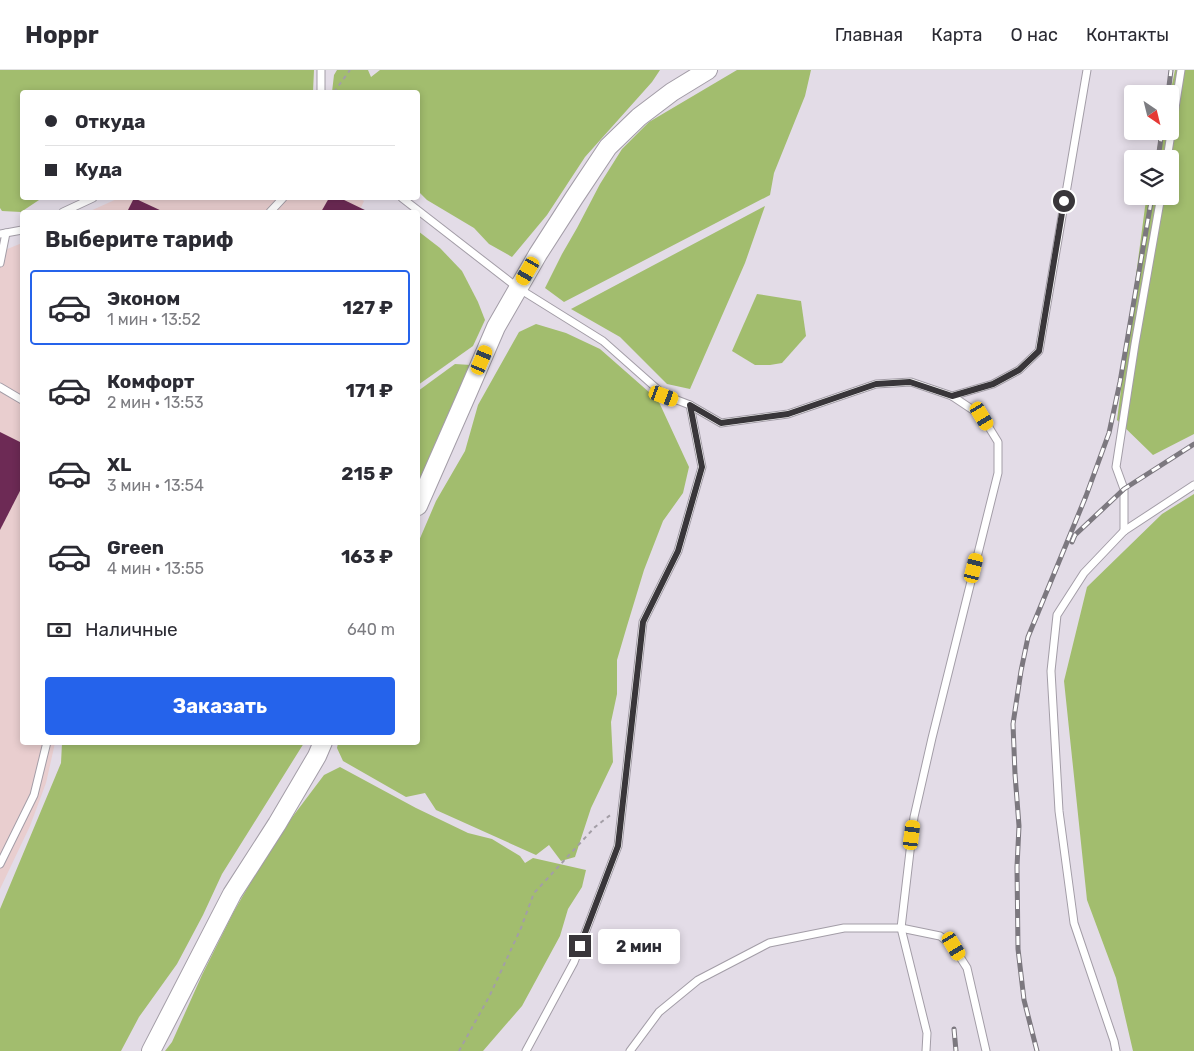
<!DOCTYPE html>
<html lang="ru">
<meta charset="utf-8">
<style>
body{margin:0;font-family:Rubik,sans-serif;background:#f2f2f3;color:#2b2b33;height:100vh;display:flex;flex-direction:column;font-size:19px;white-space:nowrap}
*{box-sizing:border-box;margin:0}
p{font-size:16px;color:#7c7c81}
.icon{flex:none;width:28px;height:28px;fill:none;stroke:currentColor;stroke-width:2;stroke-linecap:round;stroke-linejoin:round}
.map{position:relative;flex:1;overflow:hidden}
.details{position:absolute;left:20px;top:140px;width:400px;height:535px;display:flex;flex-direction:column;background:#fff;border-radius:5px;box-shadow:0 2px 8px #0003}
.details>*{flex:none}
.banner{position:absolute;left:20px;top:20px;width:400px;height:110px;border-radius:5px;box-shadow:0 2px 8px #0003;display:grid;align-content:center;height:110px;padding:0 25px;background:#fff}
.needle{width:32px;rotate:145deg}
.controls{position:absolute;left:1124px;top:15px;display:grid;gap:10px}
.controls a{display:grid;place-items:center;width:55px;height:55px;border-radius:5px;background:#fff;box-shadow:0 2px 8px #0003;font-size:25px}
.end{position:absolute;width:22px;height:22px;margin:-11px;border:6px solid #39363a;background:#fff;box-shadow:0 0 0 2px #fff}
.from{border-radius:50%}
.bubble{position:absolute;height:35px;border-radius:5px;background:#fff;box-shadow:0 2px 8px #0003;font-size:16px;font-weight:700;line-height:35px;text-align:center}
.car{position:absolute;width:15px;height:30px;margin:-15px -8px;border-radius:6px;box-shadow:0 0 4px 1px #0007;background:linear-gradient(#f5c518 24%,#345 0 40%,#f5c518 0 76%,#345 0 86%,#f5c518 0)}
.banner b{display:flex;align-items:center;gap:18px;height:48px;font-size:19px}
.banner b+b{border-top:1px solid #e1e1e2}
.banner i{width:12px;height:12px;background:#2b2b33}
ul{padding:0;list-style:none}
li{display:flex;align-items:center;gap:15px;height:75px;margin:0 10px 8px;padding:0 15px;border:2px solid transparent;border-radius:5px}
li div{flex:1}
li b{display:block;font-size:19px}
li em{font-style:normal;font-weight:700}
li.selected{border-color:#2563eb}
li>.icon{width:45px;height:45px;stroke-width:1.5}
h2{padding:0 25px;font-size:22px;line-height:60px}
.pay{display:flex;align-items:center;gap:12px;height:55px;padding:0 25px;font-size:19px}
.pay p{margin-inline-start:auto}
.button{display:flex;gap:10px;margin-top:auto;padding:10px 25px}
.button a{flex:1;height:58px;border-radius:5px;background:#2563eb;color:#fff;font-size:20px;font-weight:700;line-height:58px;text-align:center}
header{display:flex;align-items:center;gap:30px;box-sizing:border-box;height:70px;padding:0 25px;background:#fff;border-bottom:1px solid #e1e1e2}
header strong{font-size:24px}
nav{display:flex;gap:28px;margin-inline-start:auto;font-size:18px}
.map>svg:first-child{display:block}
.industrial{fill:#e9cecf}
.forest{fill:#a2bd6e}
.building{fill:#6d2a55}
.lines{fill:none;stroke-linecap:round;stroke-linejoin:round}
.service-casing{stroke:#a39da7;stroke-width:9}
.tertiary-casing{stroke:#a39da7;stroke-width:20}
.path{stroke:#a39ea6;stroke-width:2;stroke-dasharray:4 4;stroke-linecap:butt}
.service{stroke:#fff;stroke-width:7}
.tertiary{stroke:#fff;stroke-width:18}
.rail-casing{stroke:#7c787f;stroke-width:5}
.rail{stroke:#fff;stroke-width:3;stroke-dasharray:9;stroke-linecap:butt}
.route{stroke:#39363a;stroke-width:6}
</style>
<header>
<strong>Hoppr</strong>
<nav><a>Главная</a><a>Карта</a><a>О нас</a><a>Контакты</a></nav>
</header>
<div class="map">
<svg width="1194" height="981" viewBox="0 0 1194 981">
<rect width="100%" height="100%" fill="#e3dce7"/>
<!-- industrial -->
<g class="industrial">
<polygon points="119,128 358,128 364,131 359,142 88,142"/>
<polygon points="22,173 22,672 55,673 46,713 30,756 0,819 0,182"/>
</g>
<!-- forest -->
<g class="forest">
<polygon points="0,0 314,0 313,22 22,22 22,128 42,128 21,142 2,141 0,138"/>
<polygon points="337,0 368,0 371,7 380,0 660,0 652,12 585,87 547,145 512,187 489,174 474,158 427,130 418,121 418,22 332,22 334,5"/>
<polygon points="737,0 811,0 805,26 774,103 770,125 564,232 545,218 562,184 577,158 600,114 622,79 649,52"/>
<polygon points="1175,0 1194,0 1194,364 1153,385 1117,350 1145,137 1147,126 1170,126 1170,89 1155,89 1161,61 1170,61 1170,24"/>
<polygon points="765,136 745,193 690,319 667,314 620,267 571,239"/>
<polygon points="418,161 440,178 462,201 478,232 485,250 473,276 418,315"/>
<polygon points="757,224 801,231 806,266 782,293 770,295 755,295 732,281"/>
<polygon points="536,254 566,263 600,279 658,330 689,397 683,423 663,451 644,500 627,556 617,590 617,624 611,652 613,692 591,738 575,787 561,791 549,775 536,785 436,740 425,723 406,727 343,691 337,678 338,673 418,672 418,473 436,431 465,381 478,335 519,262"/>
<polygon points="455,294 471,295 431,389 418,415 418,321"/>
<polygon points="1194,424 1194,981 1133,981 1116,908 1087,830 1064,611 1087,517 1162,444"/>
<polygon points="62,673 304,673 222,804 203,845 177,894 139,947 121,981 0,981 0,839 61,693"/>
<polygon points="340,697 416,738 468,763 492,769 520,786 525,793 533,788 586,800 582,817 568,839 560,866 522,936 483,981 165,981 172,972 202,905 233,843 275,770 324,705"/>
</g>
<!-- building -->
<g class="building">
<polygon points="134,128 164,142 127,142"/>
<polygon points="329,128 340,128 369,142 321,142"/>
<polygon points="0,362 22,373 22,417 0,460"/>
</g>
<g class="lines">
<!-- service casing -->
<g class="service-casing">
<g id="service">
<polyline points="321,0 321,22"/>
<polyline points="1167,89 1181,0"/>
<polyline points="402,128 518,218 603,271 664,325 690,335 721,353 788,344 876,314 911,312 952,326 982,346 998,372 998,403 932,668 914,747 901,858 927,963 926,981"/>
<polyline points="63,142 93,128"/>
<polyline points="270,142 283,128"/>
<polyline points="0,164 22,160"/>
<polyline points="0,193 6,163"/>
<polyline points="0,317 22,330"/>
<polyline points="952,326 993,314 1019,300 1039,281 1087,0"/>
<polyline points="1124,461 1124,419 1116,397 1135,274 1161,126"/>
<polyline points="0,794 34,725 47,672"/>
<polyline points="526,981 574,892 618,776 643,552 678,481 702,397 690,335"/>
<polyline points="630,981 659,942 698,910 769,873 844,858 901,858 940,866 953,876 967,898 986,981"/>
<polyline points="1116,981 1114,971 1074,853 1059,741 1051,601 1057,545 1084,503 1124,461 1194,415"/>
</g>
</g>
<!-- tertiary casing -->
<g class="tertiary-casing">
<g id="tertiary">
<polyline points="418,436 468,322 496,257 538,184 574,128 608,77 639,47 672,22 708,0"/>
<polyline points="151,981 232,824 277,754 317,686 323,672"/>
</g>
</g>
<!-- path -->
<g class="path">
<polyline points="334,22 350,0"/>
<polyline points="459,981 489,927 521,858 534,823 595,757 613,743"/>
</g>
<!-- service -->
<use href="#service" class="service"/>
<!-- tertiary -->
<use href="#tertiary" class="tertiary"/>
<!-- rail casing -->
<g class="rail-casing">
<g id="rail">
<polyline points="1168,24 1171,0"/>
<polyline points="1158,89 1162,61"/>
<polyline points="1072,472 1075,465 1124,419 1194,374"/>
<polyline points="954,959 956,981"/>
<polyline points="1037,981 1024,930 1018,879 1017,797 1019,756 1015,704 1013,654 1021,601 1028,567 1086,426 1109,363 1120,312 1152,126"/>
</g>
</g>
<!-- rail -->
<use href="#rail" class="rail"/>
</g>
<g class="lines">
<!-- route -->
<polyline class="route" points="580,876 618,776 643,552 678,481 702,397 690,335 721,353 788,344 876,314 910,312 952,326 993,314 1019,300 1039,281 1064,131"/>
</g>
</svg>
<div class="controls">
<a><svg class="needle" viewBox="-14 -14 28 28"><path d="M0-13l5 13h-10z" fill="#e53935"/><path d="M0 13l5-13h-10z" fill="#7c7c81"/></svg></a>
<a><svg class="icon" aria-label="layers" viewBox="0 0 24 24"><path d="M12 4l9 5-9 5-9-5zM3 14l9 5 9-5"/></svg></a>
</div>
<i class="end from" style="left:1064px;top:131px"></i>
<i class="end" style="left:580px;top:876px"></i>
<div class="bubble" style="left:598px;top:859px;width:82px">2 мин</div>
<i class="car" style="left:528px;top:201px;rotate:210deg"></i>
<i class="car" style="left:482px;top:290px;rotate:23deg"></i>
<i class="car" style="left:664px;top:326px;rotate:110deg"></i>
<i class="car" style="left:982px;top:346px;rotate:149deg"></i>
<i class="car" style="left:974px;top:498px;rotate:14deg"></i>
<i class="car" style="left:912px;top:765px;rotate:7deg"></i>
<i class="car" style="left:954px;top:876px;rotate:149deg"></i>
<div class="banner">
<b><i class="from"></i>Откуда</b>
<b><i></i>Куда</b>
</div>
<section class="details">
<h2>Выберите тариф</h2>
<ul>
<li class="selected"><svg class="icon" aria-label="car" viewBox="0 0 24 24"><path d="M5 17H2v-5l4-1 3-4h7l3 4 3 1v5h-3M9 17h6M6 11h13"/><circle cx="7" cy="17" r="2"/><circle cx="17" cy="17" r="2"/></svg><div><b>Эконом</b><p>1 мин · 13:52</p></div><em>127 ₽</em></li>
<li><svg class="icon" aria-label="car" viewBox="0 0 24 24"><path d="M5 17H2v-5l4-1 3-4h7l3 4 3 1v5h-3M9 17h6M6 11h13"/><circle cx="7" cy="17" r="2"/><circle cx="17" cy="17" r="2"/></svg><div><b>Комфорт</b><p>2 мин · 13:53</p></div><em>171 ₽</em></li>
<li><svg class="icon" aria-label="car" viewBox="0 0 24 24"><path d="M5 17H2v-5l4-1 3-4h7l3 4 3 1v5h-3M9 17h6M6 11h13"/><circle cx="7" cy="17" r="2"/><circle cx="17" cy="17" r="2"/></svg><div><b>XL</b><p>3 мин · 13:54</p></div><em>215 ₽</em></li>
<li><svg class="icon" aria-label="car" viewBox="0 0 24 24"><path d="M5 17H2v-5l4-1 3-4h7l3 4 3 1v5h-3M9 17h6M6 11h13"/><circle cx="7" cy="17" r="2"/><circle cx="17" cy="17" r="2"/></svg><div><b>Green</b><p>4 мин · 13:55</p></div><em>163 ₽</em></li>
</ul>
<div class="pay"><svg class="icon" aria-label="cash" viewBox="0 0 24 24"><path d="M3 7h18v10H3z"/><circle cx="12" cy="12" r="2"/></svg>Наличные<p>640 m</p></div>
<div class="button"><a>Заказать</a></div>
</section>
</div>
